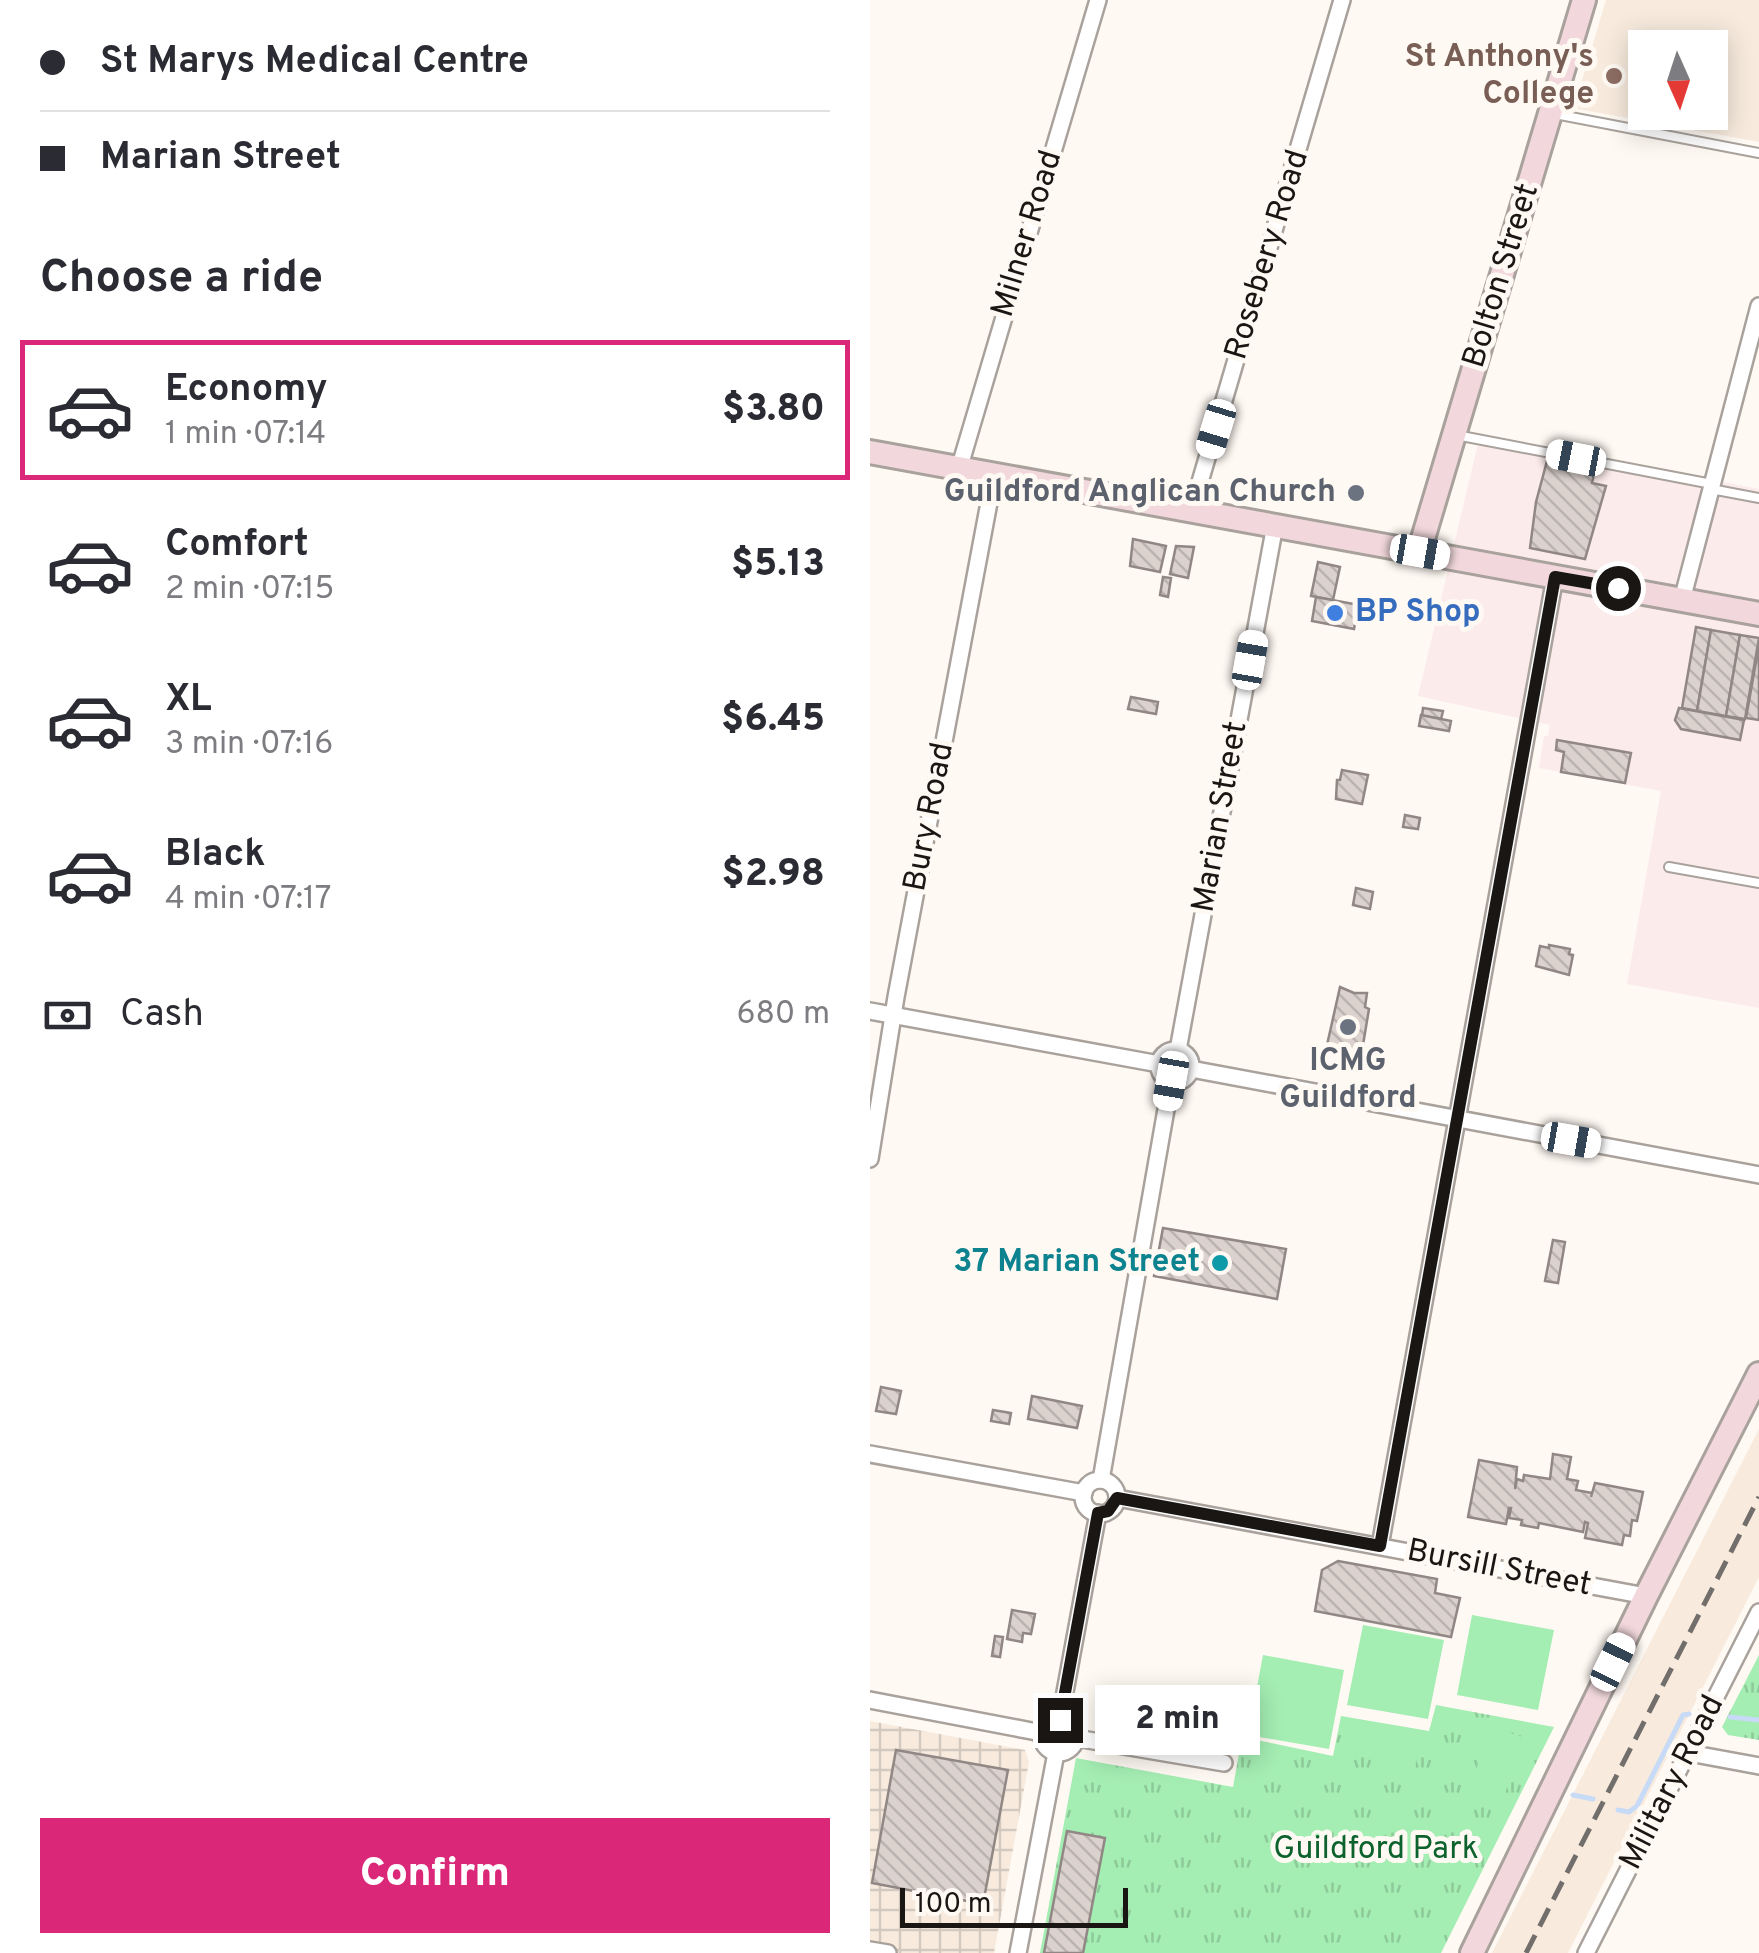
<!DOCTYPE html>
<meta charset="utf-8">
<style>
body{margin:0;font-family:Overpass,sans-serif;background:#f2f2f3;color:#2b2b33;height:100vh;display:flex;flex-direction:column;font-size:38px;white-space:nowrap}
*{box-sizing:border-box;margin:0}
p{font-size:32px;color:#7c7c81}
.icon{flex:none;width:55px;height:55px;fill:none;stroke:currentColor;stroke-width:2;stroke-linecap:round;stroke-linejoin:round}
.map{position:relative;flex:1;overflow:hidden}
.panel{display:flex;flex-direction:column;background:#fff;width:870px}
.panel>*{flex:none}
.top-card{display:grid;align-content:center;height:220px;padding:0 40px;background:#fff}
.needle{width:65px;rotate:177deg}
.controls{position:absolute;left:758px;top:30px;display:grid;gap:20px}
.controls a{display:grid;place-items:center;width:100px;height:100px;border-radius:0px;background:#fff;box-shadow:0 5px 25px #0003;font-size:50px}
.scale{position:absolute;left:30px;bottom:25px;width:228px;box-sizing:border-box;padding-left:10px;border:5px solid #191614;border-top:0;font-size:28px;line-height:35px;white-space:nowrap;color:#191614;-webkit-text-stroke:8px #fff9f3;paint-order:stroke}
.end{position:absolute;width:45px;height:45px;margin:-22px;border:12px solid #191614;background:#fff;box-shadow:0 0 0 5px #fff}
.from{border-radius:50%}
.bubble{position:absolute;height:70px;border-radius:0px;background:#fff;box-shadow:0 5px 25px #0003;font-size:32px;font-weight:800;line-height:70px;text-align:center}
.car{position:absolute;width:30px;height:60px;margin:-30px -15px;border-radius:12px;box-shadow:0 0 8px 2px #0007;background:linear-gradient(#fff 24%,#345 0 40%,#fff 0 76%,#345 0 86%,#fff 0)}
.top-card b{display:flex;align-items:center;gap:35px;height:95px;font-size:38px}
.top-card b+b{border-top:2px solid #e1e1e2}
.top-card i{width:25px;height:25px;background:#2b2b33}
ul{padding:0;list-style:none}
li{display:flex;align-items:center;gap:30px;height:140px;margin:0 20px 15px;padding:0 20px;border:5px solid transparent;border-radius:0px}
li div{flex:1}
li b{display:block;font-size:38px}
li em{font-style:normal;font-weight:800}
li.current{border-color:#db2777}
li>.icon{width:90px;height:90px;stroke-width:1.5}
h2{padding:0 40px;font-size:45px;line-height:120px}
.pay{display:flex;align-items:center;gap:25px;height:110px;padding:0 40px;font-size:38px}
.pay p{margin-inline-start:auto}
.cta{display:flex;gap:20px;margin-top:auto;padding:20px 40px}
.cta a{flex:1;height:115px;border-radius:0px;background:#db2777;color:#fff;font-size:40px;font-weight:800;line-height:115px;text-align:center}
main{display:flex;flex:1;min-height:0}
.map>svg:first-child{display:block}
.commercial{fill:#fcebeb}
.industrial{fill:url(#industrial-grid)}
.built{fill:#f8ebde;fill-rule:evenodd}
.park{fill:url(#park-tufts)}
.pitch{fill:#a4edb3}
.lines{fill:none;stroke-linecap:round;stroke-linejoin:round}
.stream{stroke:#c7daf6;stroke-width:5}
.building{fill:url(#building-back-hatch);stroke:#918885;stroke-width:2.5}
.lane-casing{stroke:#a9a29c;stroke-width:12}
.street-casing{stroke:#a9a29c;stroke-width:20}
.secondary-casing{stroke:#a9a29c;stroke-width:28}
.lane{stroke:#fff;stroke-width:8}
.street{stroke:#fff;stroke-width:15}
.secondary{stroke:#f2d8dc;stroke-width:22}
.rail{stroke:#726e6b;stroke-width:5;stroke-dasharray:20 10;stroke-linecap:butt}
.route{stroke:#191614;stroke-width:12}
.education-dot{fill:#8d6e63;stroke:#fff9f3;stroke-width:4}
.worship-dot{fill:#6b7280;stroke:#fff9f3;stroke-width:4}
.shop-dot{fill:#3f7fe0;stroke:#fff9f3;stroke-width:4}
.culture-dot{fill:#0f9aa8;stroke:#fff9f3;stroke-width:4}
.labels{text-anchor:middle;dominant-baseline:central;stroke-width:10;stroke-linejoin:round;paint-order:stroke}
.education-label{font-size:32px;font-weight:bold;fill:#785e54;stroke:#fff9f3;text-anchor:end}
.street-label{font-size:32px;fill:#191614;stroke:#fff9f3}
.worship-label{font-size:32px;font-weight:bold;fill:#5b616d;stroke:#fff9f3;text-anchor:end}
.shop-label{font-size:32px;font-weight:bold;fill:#366cbe;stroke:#fff9f3;text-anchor:start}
.culture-label{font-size:32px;font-weight:bold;fill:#0d838f;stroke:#fff9f3;text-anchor:end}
.park-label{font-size:32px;fill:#0c622d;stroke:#fff9f3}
</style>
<main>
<section class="panel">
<div class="top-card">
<b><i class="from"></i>St Marys Medical Centre</b>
<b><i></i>Marian Street</b>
</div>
<h2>Choose a ride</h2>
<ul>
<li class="current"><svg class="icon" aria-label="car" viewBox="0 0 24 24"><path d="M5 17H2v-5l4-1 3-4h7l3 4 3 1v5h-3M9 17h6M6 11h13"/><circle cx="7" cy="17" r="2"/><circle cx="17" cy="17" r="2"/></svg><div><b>Economy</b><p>1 min · 07:14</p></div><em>$3.80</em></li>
<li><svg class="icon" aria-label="car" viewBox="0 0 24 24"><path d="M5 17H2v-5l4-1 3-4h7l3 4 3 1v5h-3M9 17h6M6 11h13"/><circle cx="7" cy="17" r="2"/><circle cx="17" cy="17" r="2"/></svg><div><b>Comfort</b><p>2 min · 07:15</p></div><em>$5.13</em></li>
<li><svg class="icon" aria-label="car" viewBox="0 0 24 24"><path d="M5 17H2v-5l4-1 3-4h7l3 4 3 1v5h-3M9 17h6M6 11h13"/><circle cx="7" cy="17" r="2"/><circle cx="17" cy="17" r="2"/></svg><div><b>XL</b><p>3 min · 07:16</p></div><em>$6.45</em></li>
<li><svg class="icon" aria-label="car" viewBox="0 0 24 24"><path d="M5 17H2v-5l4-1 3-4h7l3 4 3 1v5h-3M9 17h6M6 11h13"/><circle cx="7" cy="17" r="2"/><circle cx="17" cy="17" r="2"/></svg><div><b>Black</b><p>4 min · 07:17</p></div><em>$2.98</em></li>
</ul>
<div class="pay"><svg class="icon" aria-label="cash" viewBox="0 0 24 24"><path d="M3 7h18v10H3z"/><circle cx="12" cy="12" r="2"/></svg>Cash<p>680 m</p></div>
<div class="cta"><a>Confirm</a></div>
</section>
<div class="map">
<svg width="889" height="1953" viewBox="0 0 889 1953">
<defs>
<pattern id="industrial-grid" width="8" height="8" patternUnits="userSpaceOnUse" patternTransform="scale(2.5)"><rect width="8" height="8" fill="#f8ebde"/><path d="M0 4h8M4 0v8" fill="none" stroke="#d4c9be"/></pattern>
<pattern id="park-tufts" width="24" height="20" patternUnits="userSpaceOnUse" patternTransform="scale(2.5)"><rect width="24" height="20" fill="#a4edb3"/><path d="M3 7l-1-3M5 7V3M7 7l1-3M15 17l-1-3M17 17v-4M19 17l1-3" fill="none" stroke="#8dca99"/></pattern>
<pattern id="building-back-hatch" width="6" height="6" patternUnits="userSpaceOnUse" patternTransform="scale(2.5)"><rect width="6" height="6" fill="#dbd1cd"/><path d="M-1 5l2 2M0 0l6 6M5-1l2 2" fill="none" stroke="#bbb3af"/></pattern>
</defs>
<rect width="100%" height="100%" fill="#fff9f3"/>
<!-- commercial -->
<polygon class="commercial" points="610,435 889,489 889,1008 757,984 791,791 669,768 674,736 678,736 680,725 548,696"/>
<!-- industrial -->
<polygon class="industrial" points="0,1721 155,1750 159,1762 124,1953 0,1953"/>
<!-- built -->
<g class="built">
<path d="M736 0H889V142L708 109 705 104ZM775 48H840V112H775Z"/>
<polygon points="889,1429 889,1577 698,1953 622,1953"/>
</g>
<!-- park -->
<g class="park">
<polygon points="889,1655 889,1740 858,1735 852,1727"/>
<polygon points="566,1705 684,1727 571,1953 170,1953 206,1758 363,1787 372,1737 463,1756 471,1716 559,1731"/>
</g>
<!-- pitch -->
<g class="pitch">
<polygon points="602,1615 684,1630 668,1710 587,1695"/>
<polygon points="493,1625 574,1640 558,1719 477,1705"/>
<polygon points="393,1655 474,1670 459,1749 378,1735"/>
<polygon points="486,1721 552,1734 545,1768 479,1754"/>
<polygon points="618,1727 651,1736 633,1802 600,1793"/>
</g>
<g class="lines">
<!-- stream -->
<g class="stream">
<polyline points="860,1717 889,1720"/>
<polyline points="703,1795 723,1799"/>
<polyline points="748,1810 759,1812 767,1806 813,1715 819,1714"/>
</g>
</g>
<!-- building -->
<g class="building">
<polygon points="677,461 725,470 722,483 736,486 715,559 660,548 666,502"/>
<polygon points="263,539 296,546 290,572 260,566"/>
<polygon points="306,546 324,547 318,578 300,574"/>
<polygon points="448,562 470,567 463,600 441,596"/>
<polygon points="293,577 301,578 298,597 290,595"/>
<polygon points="446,597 489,605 484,629 442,621"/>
<polygon points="826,627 841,630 827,711 812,708"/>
<polygon points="841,630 870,635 856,716 827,711"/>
<polygon points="870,635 889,638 875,719 856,716"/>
<polygon points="889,645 889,720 876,718"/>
<polygon points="261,697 288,702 286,714 258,709"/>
<polygon points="553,708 573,711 571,719 552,716"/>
<polygon points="809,708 874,720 870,740 811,729 805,720"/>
<polygon points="551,715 581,721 579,731 549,726"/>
<polygon points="687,740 761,753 755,783 691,772 694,752 686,750"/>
<polygon points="472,770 498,775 492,804 466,799 467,780 470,780"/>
<polygon points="535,815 550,818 548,829 533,827"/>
<polygon points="486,888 503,892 500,909 483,905"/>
<polygon points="679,945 700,949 699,954 703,955 699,975 666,966 670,946 679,948"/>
<polygon points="470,987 484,993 497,993 495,1007 499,1009 491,1057 465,1052 466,1048 457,1045"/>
<polygon points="293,1228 416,1249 407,1299 284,1276"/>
<polygon points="683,1240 695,1242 688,1283 675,1281"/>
<polygon points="11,1387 31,1391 26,1414 6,1411"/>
<polygon points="162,1396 212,1406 207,1428 158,1419"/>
<polygon points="123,1410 141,1413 139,1424 121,1421"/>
<polygon points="683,1454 701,1457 697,1479 708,1481 706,1490 722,1493 721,1497 725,1483 773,1492 767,1521 762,1520 760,1536 754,1535 752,1545 715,1538 718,1523 715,1522 713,1532 669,1523 668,1528 651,1525 652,1520 639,1518 641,1508 639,1508 636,1524 598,1517 609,1460 647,1467 645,1489 647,1479 653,1481 654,1475 680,1479"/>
<polygon points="468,1561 567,1579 565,1593 590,1598 581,1637 445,1611 452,1570"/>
<polygon points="142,1610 165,1614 161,1634 153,1633 152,1642 137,1639"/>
<polygon points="125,1636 133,1637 130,1657 122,1656"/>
<polygon points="26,1750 138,1770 113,1904 2,1883"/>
<polygon points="197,1831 235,1838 213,1953 174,1953"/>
</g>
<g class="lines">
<!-- lane casing -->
<g class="lane-casing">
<g id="lane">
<polyline points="685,114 889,153"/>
<polyline points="586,435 842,484"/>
<polyline points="841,489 889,498"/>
<polyline points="799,867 889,883"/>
</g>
</g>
<!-- street casing -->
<g class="street-casing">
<g id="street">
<polyline points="89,469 228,0"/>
<polyline points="322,509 472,0"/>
<polyline points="812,600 889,306"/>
<polyline points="0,1011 289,1064"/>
<polyline points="308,1050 405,525"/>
<circle cx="305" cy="1066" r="16"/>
<polyline points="321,1069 889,1175"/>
<polyline points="0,1159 26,997 124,476"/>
<polyline points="0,1454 214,1493"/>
<polyline points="231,1480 301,1081"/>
<circle cx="230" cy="1497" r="17"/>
<polyline points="247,1498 776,1596"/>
<polyline points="510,1546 685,577"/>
<polyline points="0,1700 172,1733"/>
<polyline points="190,1719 228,1513"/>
<circle cx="189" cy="1736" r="17"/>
<polyline points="206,1738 354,1763"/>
<polyline points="819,1753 889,1766"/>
<polyline points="0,1950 18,1953"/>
<polyline points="148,1953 186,1753"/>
<polyline points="716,1953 889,1612"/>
</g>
</g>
<!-- secondary casing -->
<g class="secondary-casing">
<g id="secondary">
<polyline points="0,452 889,614"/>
<polyline points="549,552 714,0"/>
<polyline points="602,1953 776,1596 889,1374"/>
</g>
</g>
<!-- lane -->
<use href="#lane" class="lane"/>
<!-- street -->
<use href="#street" class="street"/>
<!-- secondary -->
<use href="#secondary" class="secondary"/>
<!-- rail -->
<polyline class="rail" points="656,1953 889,1497"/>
</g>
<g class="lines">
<!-- route -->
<polyline class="route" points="190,1720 228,1513 238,1511 247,1498 510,1546 685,577 748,588"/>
</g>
<!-- markers -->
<circle class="education-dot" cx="744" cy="76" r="10"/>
<g class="worship-dot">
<circle cx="486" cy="493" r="10"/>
<circle cx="478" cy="1027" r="10"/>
</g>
<circle class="shop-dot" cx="465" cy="613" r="10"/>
<circle class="culture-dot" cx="350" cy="1263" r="10"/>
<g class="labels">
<!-- education labels -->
<g class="education-label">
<text x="724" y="58">St Anthony's<tspan x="724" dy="37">College</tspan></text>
</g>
<!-- street labels -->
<g class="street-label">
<text transform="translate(158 234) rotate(-73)">Milner Road</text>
<text transform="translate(398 255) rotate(-73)">Rosebery Road</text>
<text transform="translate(632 276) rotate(-73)">Bolton Street</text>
<text transform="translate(60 817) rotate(-79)">Bury Road</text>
<text transform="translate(351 817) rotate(-80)">Marian Street</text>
<text transform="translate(629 1569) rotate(11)">Bursill Street</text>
<text transform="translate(803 1783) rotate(-63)">Military Road</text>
</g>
<!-- worship labels -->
<g class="worship-label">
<text x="466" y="493">Guildford Anglican Church</text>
<text x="478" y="1062" text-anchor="middle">ICMG<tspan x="478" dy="37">Guildford</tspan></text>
</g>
<!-- shop labels -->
<g class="shop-label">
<text x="485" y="613">BP Shop</text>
</g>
<!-- culture labels -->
<g class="culture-label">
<text x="330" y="1263">37 Marian Street</text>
</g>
<!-- park labels -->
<g class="park-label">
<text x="506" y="1850">Guildford Park</text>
</g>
</g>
</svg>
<div class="controls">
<a><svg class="needle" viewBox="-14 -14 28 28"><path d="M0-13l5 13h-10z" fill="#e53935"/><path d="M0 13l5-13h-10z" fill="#7c7c81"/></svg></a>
</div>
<div class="scale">100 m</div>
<i class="end from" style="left:748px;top:588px"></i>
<i class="end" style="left:190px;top:1720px"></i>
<div class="bubble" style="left:225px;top:1685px;width:165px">2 min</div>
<i class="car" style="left:346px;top:429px;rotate:197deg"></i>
<i class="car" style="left:706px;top:458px;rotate:281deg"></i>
<i class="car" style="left:550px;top:552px;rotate:100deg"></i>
<i class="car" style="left:380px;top:660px;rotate:10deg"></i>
<i class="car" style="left:301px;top:1081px;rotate:190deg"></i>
<i class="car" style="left:701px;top:1140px;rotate:100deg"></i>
<i class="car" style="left:743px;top:1662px;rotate:26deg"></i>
</div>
</main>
